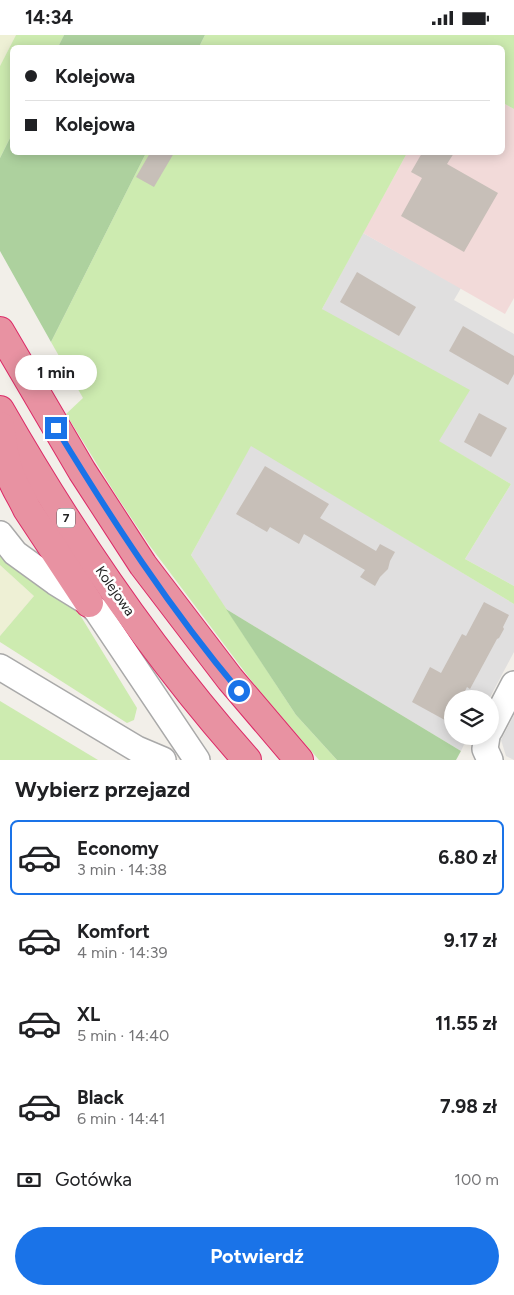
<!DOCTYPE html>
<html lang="pl">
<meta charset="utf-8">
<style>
body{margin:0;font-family:Figtree,sans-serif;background:#f6f6f6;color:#202124;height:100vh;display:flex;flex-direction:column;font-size:19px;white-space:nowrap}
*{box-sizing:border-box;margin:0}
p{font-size:16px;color:#757577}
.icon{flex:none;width:28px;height:28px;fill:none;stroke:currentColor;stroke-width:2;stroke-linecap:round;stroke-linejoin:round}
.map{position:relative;height:725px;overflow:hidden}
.details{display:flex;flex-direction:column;background:#fff;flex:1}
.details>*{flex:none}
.hud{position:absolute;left:10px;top:10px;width:495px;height:110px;border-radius:8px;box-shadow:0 2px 12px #0003;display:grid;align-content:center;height:110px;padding:0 15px;background:#fff}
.tools{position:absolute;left:444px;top:655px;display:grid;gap:10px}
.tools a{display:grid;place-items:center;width:55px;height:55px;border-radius:50%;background:#fff;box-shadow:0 2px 12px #0003;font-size:25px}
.end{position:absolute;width:22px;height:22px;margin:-11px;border:6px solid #1a73e8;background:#fff;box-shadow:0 0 0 2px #fff}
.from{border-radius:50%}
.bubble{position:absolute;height:35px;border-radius:18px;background:#fff;box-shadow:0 2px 12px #0003;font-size:16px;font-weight:700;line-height:35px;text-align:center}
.hud b{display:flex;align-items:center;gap:18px;height:48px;font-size:19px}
.hud b+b{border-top:1px solid #e0e0e0}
.hud i{width:12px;height:12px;background:#202124}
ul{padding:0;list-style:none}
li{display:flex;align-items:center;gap:15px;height:75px;margin:0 10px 8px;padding:0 5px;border:2px solid transparent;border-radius:8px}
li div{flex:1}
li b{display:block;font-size:19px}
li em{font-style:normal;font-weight:700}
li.current{border-color:#1a73e8}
li>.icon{width:45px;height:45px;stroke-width:1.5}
h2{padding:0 15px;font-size:22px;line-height:60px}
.pay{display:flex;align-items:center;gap:12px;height:55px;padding:0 15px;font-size:19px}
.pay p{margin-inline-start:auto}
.primary-button{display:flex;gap:10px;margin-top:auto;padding:10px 15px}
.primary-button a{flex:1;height:58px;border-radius:30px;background:#1a73e8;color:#fff;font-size:20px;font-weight:700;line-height:58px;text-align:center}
.status{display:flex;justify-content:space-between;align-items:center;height:35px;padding:0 25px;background:#fff;direction:ltr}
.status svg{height:14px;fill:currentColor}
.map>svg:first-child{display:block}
.residential{fill:#e0dfdf}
.commercial{fill:#f2dad9}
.farmland{fill:#eef0d5}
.grass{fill:#cdebb0}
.forest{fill:#add19e}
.building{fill:#c7bfb8}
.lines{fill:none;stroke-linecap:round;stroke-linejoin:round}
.minor-casing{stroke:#a9a9a9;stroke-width:28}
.highway-casing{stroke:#dc2a67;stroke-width:30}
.minor{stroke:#fff;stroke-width:25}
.highway{stroke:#e892a2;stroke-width:28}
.route{stroke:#1a73e8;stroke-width:6}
.labels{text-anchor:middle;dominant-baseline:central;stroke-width:5;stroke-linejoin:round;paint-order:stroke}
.shield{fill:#fff;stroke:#646464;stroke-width:1}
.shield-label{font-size:12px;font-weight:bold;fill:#222}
.street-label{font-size:14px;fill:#222;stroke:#fff}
</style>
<div class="status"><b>14:34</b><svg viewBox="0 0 49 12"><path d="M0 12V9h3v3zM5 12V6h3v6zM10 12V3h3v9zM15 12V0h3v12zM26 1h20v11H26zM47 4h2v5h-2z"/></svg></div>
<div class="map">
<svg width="514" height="725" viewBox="0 0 514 725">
<rect width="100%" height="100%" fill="#f2efe9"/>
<!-- residential -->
<g class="residential">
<polygon points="363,198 461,253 454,265 514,299 514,551 465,524 511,449 438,406 322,274"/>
<polygon points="251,410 514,569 514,617 489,664 452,664 452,701 468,701 461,716 226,574 191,520"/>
<polygon points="514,680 514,725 506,721 501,705"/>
</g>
<!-- commercial -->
<polygon class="commercial" points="503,68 514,74 514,263 505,279 363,198 407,118 502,118"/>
<!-- farmland -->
<g class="farmland">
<polygon points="0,0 16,0 0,31"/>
<polygon points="0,530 34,561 0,601"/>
</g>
<!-- grass -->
<g class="grass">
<polygon points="16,0 64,0 58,12 12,12 12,99 0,123 0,31"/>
<polygon points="205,0 514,0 514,74 503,68 502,12 199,12"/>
<polygon points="146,118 407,118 322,274 470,355 439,406 511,449 465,524 514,551 514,569 251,411 191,520 296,680 337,725 319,725 257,653 150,511 116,460 66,379 83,363 51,307"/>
<polygon points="0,518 36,550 69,562 137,673 134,685 127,688 0,607 0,601 34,561 0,530"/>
<polygon points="0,666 98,725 0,725"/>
</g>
<!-- forest -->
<g class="forest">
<polygon points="64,0 205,0 199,12 58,12"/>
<polygon points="12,99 12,118 146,118 51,307 0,216 0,123"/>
<polygon points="226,574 461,716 456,725 337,725 296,680"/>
</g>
<!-- building -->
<g class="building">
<polygon points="150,118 174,118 154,152 136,142"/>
<polygon points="422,118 454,118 447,129 498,158 464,217 401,181 422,143 411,137"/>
<polygon points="357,237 416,272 399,301 340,267"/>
<polygon points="463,291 514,321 514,339 508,350 449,316"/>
<polygon points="479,378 507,393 491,422 464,407"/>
<polygon points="265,431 329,469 320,483 376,516 380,509 395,517 390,526 388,534 380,542 375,551 360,542 365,535 304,499 299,509 270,492 267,497 236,479"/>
<polygon points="484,567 509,580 503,592 504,594 499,603 497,604 470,654 467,652 461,664 452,664 452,689 412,667 430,632 441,638 462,599 466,601"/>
</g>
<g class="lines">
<!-- minor casing -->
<g class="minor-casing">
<g id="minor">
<polyline points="0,499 15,518 55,547 89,568 97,576 197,725"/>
<polyline points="0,632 137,714 163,725"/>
<polyline points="490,695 514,649"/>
<polyline points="487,701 485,714 490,725"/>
</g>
</g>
<!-- highway casing -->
<g class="highway-casing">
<g id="highway">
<polyline points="0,296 82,436 143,530 230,644 299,725"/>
<path d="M0 375C71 499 152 618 247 725"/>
<path d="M0 391C3 408 4 426 11 442 15 453 22 463 27 474L89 568"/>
</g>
</g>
<!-- minor -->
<use href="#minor" class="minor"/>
<!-- highway -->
<use href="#highway" class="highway"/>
</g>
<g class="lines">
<!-- route -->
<path class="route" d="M56 393C112 485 170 574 239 656"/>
</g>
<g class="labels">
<!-- shield labels -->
<rect class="shield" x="57" y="473.5" width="18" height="19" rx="4"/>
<g class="shield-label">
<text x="66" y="483">7</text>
</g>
<!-- street labels -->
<g class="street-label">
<text transform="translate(115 556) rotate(55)">Kolejowa</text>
</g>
</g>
</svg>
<div class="tools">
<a><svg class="icon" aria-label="layers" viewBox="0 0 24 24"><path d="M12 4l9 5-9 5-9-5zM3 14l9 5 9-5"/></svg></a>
</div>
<i class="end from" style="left:239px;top:656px"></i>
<i class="end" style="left:56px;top:393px"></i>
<div class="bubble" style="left:15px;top:320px;width:82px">1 min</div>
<div class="hud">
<b><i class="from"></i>Kolejowa</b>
<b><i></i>Kolejowa</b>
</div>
</div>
<section class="details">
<h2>Wybierz przejazd</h2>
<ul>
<li class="current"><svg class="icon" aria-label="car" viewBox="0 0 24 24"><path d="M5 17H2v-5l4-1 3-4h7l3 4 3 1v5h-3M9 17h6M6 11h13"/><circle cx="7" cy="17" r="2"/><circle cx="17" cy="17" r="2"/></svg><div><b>Economy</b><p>3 min · 14:38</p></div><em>6.80 zł</em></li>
<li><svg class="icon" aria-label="car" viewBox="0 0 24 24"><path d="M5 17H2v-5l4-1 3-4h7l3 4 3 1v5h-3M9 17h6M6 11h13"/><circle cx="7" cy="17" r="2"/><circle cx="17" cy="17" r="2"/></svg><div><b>Komfort</b><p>4 min · 14:39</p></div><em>9.17 zł</em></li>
<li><svg class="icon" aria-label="car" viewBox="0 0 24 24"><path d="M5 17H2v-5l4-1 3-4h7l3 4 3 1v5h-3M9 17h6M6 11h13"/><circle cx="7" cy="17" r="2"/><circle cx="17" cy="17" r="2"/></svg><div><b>XL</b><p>5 min · 14:40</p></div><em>11.55 zł</em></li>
<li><svg class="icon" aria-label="car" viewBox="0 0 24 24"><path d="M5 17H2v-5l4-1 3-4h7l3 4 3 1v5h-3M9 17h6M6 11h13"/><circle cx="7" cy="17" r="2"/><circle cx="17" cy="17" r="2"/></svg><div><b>Black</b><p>6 min · 14:41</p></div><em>7.98 zł</em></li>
</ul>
<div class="pay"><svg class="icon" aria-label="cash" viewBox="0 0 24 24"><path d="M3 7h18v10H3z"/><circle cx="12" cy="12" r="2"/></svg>Gotówka<p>100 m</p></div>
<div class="primary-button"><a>Potwierdź</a></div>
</section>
